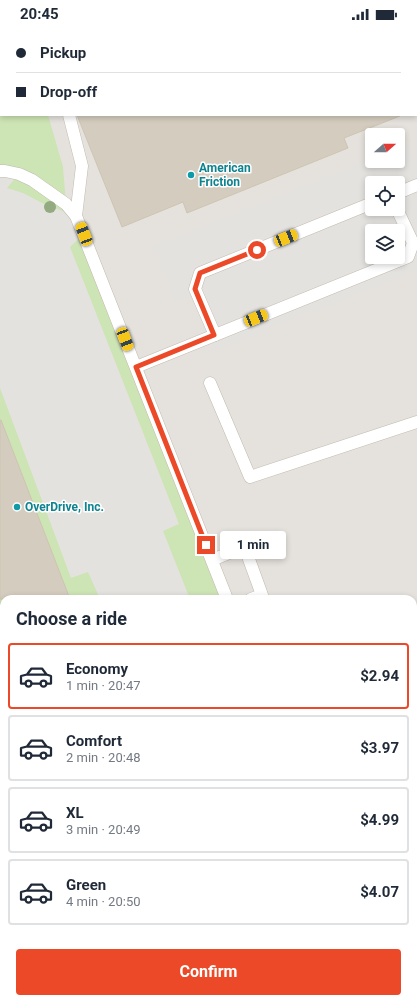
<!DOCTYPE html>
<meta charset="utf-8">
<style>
body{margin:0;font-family:Roboto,sans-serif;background:#f6f6f7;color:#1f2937;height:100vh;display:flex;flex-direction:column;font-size:15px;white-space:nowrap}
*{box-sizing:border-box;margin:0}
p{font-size:13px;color:#747a83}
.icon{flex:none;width:22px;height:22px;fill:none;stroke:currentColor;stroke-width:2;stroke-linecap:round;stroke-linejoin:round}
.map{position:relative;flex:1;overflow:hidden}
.sheet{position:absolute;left:0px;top:567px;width:417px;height:408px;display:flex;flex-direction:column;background:#fff;border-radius:12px 12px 0 0;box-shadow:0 2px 6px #0003}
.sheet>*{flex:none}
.hud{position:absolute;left:0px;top:0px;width:417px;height:88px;box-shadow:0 2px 6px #0003;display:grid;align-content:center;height:88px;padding:0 16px;background:#fff}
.needle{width:26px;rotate:69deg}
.fabs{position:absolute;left:365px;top:100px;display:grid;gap:8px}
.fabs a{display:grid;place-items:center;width:40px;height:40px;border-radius:4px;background:#fff;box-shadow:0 2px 6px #0003;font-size:20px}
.end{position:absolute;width:18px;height:18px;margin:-9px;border:5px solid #eb4927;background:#fff;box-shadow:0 0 0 2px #fff}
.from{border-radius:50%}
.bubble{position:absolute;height:28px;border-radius:4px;background:#fff;box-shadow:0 2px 6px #0003;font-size:13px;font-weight:700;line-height:28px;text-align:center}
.car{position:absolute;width:12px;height:24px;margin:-12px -6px;border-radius:5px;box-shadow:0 0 3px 1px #0007;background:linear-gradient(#f5c518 24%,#345 0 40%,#f5c518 0 76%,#345 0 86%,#f5c518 0)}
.hud b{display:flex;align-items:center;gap:14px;height:38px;font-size:15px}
.hud b+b{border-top:1px solid #e0e1e3}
.hud i{width:10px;height:10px;background:#1f2937}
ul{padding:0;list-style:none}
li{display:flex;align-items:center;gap:12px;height:66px;margin:0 8px 6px;padding:0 8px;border:2px solid #e0e1e3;border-radius:4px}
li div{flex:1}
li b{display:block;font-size:15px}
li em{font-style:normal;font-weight:700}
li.selected{border-color:#eb4927}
li>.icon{width:36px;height:36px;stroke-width:1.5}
h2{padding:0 16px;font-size:18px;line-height:48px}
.action{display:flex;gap:8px;margin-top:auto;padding:8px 16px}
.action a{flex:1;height:46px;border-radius:4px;background:#eb4927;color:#fff;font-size:16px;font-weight:700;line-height:46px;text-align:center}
.status{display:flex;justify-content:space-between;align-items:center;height:28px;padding:0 20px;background:#fff;direction:ltr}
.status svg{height:11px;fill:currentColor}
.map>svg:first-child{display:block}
.industrial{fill:#e5e2dd;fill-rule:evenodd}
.green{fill:#cde4b4}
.parking{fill:#e4e2df;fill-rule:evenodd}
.building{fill:#d4ccbe;stroke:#cec4b2}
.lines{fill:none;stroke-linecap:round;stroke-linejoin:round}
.service-casing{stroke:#c1baae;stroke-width:13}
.minor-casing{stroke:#c1baae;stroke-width:23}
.service{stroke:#fff;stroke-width:12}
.minor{stroke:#fff;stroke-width:22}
.tree{fill:#94ab82}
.route{stroke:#eb4927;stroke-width:5}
.culture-dot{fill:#0f9aa8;stroke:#fff;stroke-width:1.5}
.labels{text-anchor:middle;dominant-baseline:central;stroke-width:3;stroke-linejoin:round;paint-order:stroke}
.culture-label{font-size:12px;font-weight:bold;fill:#0d838f;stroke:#fff;text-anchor:start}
</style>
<div class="status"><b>20:45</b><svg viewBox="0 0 49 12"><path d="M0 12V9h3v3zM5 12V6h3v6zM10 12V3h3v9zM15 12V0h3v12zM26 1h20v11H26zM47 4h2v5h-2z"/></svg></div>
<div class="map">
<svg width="417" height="975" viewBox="0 0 417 975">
<rect width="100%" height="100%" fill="#f3f0e8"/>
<!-- industrial -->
<path class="industrial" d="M0 0H417V975H0ZM1 1H416V87H1ZM372 107H398V133H372ZM372 155H398V181H372ZM372 203H398V229H372ZM4 571H413V971H4Z"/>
<!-- green -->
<polygon class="green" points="0,0 22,1 1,1 1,87 48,87 63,139 66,176 229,571 4,571 4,971 118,971 109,975 0,975"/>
<!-- parking -->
<g class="parking">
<path d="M410 116 417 137V160L413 162 412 168 416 178H417V242L212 323 191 270 183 271 176 274 152 219 372 131V133H398V120ZM372 155H398V181H372ZM372 203H398V229H372Z"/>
<polygon points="0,143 19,146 7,160 23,165 44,176 76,188 84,206 70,219 179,496 163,503 190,571 100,571 88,544 71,550 0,360"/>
<polygon points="4,768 4,919 0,921 0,770"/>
</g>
<!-- building -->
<g class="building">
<polygon points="77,87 399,87 400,88 344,110 348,120 187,185 183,174 122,199"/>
<polygon points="0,392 1,392 70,571 0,571"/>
</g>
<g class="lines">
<!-- service casing -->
<g class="service-casing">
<g id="service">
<polyline points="35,0 36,1"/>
<polyline points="69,87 82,138 76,188"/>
<polyline points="0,143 5,143 19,146 32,152 66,176 76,188 227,571"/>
<polyline points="398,165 417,157"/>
<polyline points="215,307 195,261 200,245 372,175"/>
<polyline points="136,339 408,229 413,215 397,181"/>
<polyline points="210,355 250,449 417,394"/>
<polyline points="212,532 239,521 246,523 262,567 251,571"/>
<polyline points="0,808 4,807"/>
<polyline points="0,890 4,889"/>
<polyline points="413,965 417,963"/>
<polyline points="261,971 262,975"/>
<polyline points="211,975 222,971"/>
<polyline points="394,975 401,971"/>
</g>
</g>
<!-- minor casing -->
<g class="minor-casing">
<g id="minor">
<polyline points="409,0 410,1"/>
<polyline points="416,17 417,20"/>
<polyline points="413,737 417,736"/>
<polyline points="340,971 342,975"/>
</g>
</g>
<!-- service -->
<use href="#service" class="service"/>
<!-- minor -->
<use href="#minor" class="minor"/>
</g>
<!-- trees -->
<circle class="tree" cx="50" cy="179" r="6"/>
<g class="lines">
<!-- route -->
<polyline class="route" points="206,517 136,339 214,307 195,261 200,245 257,222"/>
</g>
<!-- markers -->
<g class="culture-dot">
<circle cx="191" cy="147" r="4"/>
<circle cx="17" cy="479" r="4"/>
</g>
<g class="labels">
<!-- culture labels -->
<g class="culture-label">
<text x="199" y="140">American<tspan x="199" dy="14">Friction</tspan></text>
<text x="25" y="479">OverDrive, Inc.</text>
</g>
</g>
</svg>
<div class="fabs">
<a><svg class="needle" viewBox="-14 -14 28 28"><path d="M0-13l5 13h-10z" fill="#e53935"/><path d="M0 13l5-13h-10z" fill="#747a83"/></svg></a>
<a><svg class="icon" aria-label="locate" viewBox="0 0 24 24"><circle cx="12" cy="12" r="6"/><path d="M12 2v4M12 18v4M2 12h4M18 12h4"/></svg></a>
<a><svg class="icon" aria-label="layers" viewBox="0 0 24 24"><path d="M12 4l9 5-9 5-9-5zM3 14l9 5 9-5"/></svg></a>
</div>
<i class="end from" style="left:257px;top:222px"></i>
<i class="end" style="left:206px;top:517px"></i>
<div class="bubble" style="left:220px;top:503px;width:66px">1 min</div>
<i class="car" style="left:84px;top:206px;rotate:339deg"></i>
<i class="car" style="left:286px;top:210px;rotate:68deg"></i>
<i class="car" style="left:256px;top:290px;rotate:68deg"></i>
<i class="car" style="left:125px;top:311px;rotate:159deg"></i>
<div class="hud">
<b><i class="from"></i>Pickup</b>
<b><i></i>Drop-off</b>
</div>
<section class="sheet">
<h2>Choose a ride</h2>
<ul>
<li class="selected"><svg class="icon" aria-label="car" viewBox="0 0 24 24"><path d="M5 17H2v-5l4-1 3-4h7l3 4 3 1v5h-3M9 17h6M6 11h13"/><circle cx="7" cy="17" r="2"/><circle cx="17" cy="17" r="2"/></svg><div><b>Economy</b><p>1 min · 20:47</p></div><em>$2.94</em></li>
<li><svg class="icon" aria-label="car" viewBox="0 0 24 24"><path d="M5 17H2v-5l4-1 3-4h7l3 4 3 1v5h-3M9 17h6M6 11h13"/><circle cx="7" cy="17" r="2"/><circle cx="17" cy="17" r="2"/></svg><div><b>Comfort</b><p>2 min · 20:48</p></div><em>$3.97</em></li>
<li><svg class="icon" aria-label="car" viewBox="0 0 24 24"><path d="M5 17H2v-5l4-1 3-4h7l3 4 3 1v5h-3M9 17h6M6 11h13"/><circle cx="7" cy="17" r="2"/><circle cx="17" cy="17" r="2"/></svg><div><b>XL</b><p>3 min · 20:49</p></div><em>$4.99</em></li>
<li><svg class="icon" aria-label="car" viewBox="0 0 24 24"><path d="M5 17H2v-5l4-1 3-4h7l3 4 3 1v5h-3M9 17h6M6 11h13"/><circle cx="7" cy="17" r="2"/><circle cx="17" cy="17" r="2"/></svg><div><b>Green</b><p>4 min · 20:50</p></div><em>$4.07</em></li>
</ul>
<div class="action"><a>Confirm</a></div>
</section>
</div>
